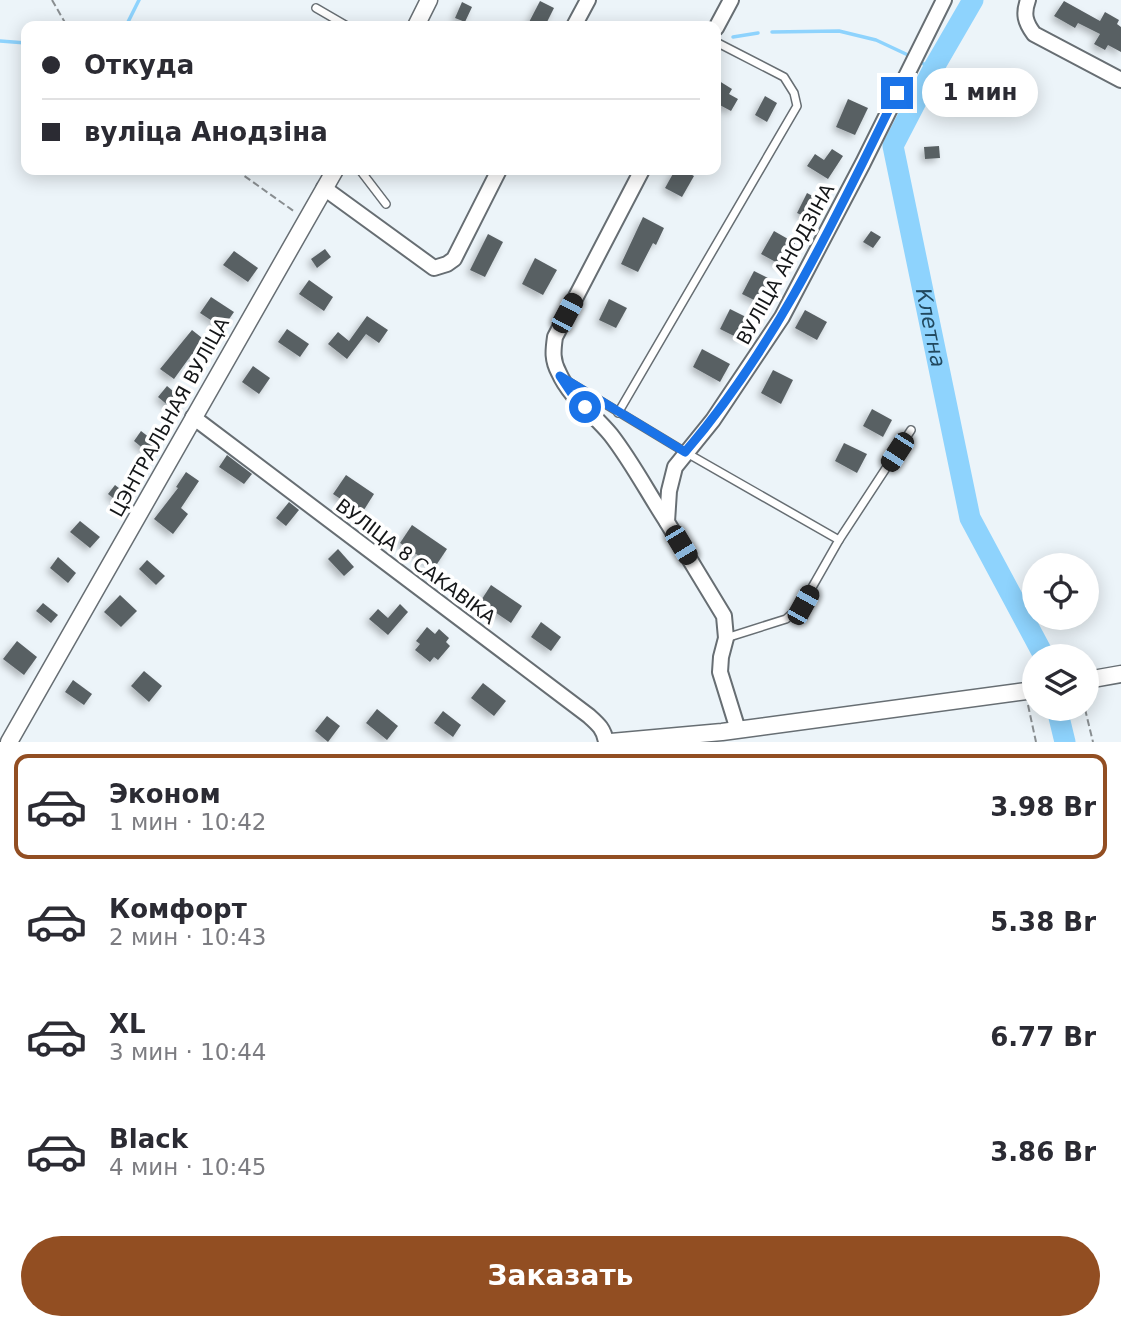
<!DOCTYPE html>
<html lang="ru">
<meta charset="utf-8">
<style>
body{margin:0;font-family:"DejaVu Sans",sans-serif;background:#f7f7f7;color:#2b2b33;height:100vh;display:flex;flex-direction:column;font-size:26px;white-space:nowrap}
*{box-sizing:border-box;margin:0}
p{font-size:23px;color:#7c7c81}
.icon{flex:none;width:38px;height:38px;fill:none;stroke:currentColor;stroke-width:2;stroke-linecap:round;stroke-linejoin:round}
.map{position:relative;height:742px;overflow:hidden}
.details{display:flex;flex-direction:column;background:#fff;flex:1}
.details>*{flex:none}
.hud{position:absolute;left:21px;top:21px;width:700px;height:154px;border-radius:14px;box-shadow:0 4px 18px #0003;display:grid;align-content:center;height:154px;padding:0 21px;background:#fff}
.buttons{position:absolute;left:1022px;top:553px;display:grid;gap:14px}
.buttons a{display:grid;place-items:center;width:77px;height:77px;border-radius:50%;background:#fff;box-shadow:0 4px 18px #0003;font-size:35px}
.end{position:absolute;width:32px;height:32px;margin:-16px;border:9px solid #1a73e8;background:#fff;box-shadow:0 0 0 4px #fff}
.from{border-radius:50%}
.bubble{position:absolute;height:49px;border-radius:24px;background:#fff;box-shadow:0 4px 18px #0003;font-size:23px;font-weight:700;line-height:49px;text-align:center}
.car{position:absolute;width:21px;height:42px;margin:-21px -10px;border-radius:9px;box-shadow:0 0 5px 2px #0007;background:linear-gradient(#222 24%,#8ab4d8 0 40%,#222 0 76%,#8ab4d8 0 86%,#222 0)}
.hud b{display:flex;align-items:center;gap:24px;height:66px;font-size:26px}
.hud b+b{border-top:2px solid #e1e1e2}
.hud i{width:18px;height:18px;background:#2b2b33}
ul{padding:12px 0 0;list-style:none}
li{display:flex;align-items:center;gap:21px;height:105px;margin:0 14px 10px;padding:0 7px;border:4px solid transparent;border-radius:14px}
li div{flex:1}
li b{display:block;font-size:26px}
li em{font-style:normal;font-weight:700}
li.selected{border-color:#924e22}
li>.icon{width:63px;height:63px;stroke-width:1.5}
.button{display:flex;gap:14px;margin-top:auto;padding:14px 21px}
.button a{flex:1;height:80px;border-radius:42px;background:#924e22;color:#fff;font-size:28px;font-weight:700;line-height:80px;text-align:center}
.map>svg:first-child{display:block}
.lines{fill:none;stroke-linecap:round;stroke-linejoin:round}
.stream{stroke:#8ed3fd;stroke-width:3.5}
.river{stroke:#8ed3fd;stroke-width:21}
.building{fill:#596064;filter:url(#shadow)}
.service-casing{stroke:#676e73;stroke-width:10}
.minor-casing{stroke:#676e73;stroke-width:18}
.tertiary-casing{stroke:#676e73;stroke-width:19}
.path{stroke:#898e91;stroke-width:2;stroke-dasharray:7 3.5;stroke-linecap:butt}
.service{stroke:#fff;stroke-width:7}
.minor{stroke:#fff;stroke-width:14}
.tertiary{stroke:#fff;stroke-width:16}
.route{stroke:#1a73e8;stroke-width:9}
.labels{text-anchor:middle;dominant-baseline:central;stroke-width:7;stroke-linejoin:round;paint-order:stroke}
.street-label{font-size:19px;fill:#141618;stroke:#fff}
.water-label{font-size:21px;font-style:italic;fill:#22495f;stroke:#fff}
</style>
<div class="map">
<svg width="1121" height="742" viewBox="0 0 1121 742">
<defs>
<filter id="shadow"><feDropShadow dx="-3.5" dy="3.5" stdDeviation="3.5" flood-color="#0004"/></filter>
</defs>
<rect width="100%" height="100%" fill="#ecf4f9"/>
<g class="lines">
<!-- stream -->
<g class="stream">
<polyline points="126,26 139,0"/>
<polyline points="772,32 839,31 876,40 908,55"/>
<polyline points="733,37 758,33"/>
<polyline points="0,41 26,43"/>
<polyline points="922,63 933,69"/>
</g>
<!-- river -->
<g class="river">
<path id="s1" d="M973 0 933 69 893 146 970 518 1044 656"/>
<polyline points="1057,709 1065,742"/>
</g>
</g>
<!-- building -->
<g class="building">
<polygon points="540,1 554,8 545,26 527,26"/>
<polygon points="1064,1 1100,21 1105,12 1119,20 1117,24 1121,27 1121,52 1108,45 1105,50 1094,44 1100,34 1078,23 1075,28 1054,16"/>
<polygon points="462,2 472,7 465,22 455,18"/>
<polygon points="716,79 732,89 729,94 738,99 731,111 716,103"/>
<polygon points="765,96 777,103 767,122 755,115"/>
<polygon points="848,99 868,108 855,135 836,127"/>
<polygon points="939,146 940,158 925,159 924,147"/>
<polygon points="832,149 843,156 828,179 807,166 815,154 824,160"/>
<polygon points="675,170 683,170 694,176 682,197 665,188"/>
<polygon points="807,193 822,201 812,220 797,213"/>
<polygon points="643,217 664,228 656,245 653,243 638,272 621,264"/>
<polygon points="774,231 795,243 783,266 761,254"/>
<polygon points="871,231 881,237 873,248 863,242"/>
<polygon points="488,234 503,242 485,277 470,270"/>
<polygon points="325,249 331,257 317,268 311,259"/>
<polygon points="234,251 258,268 248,282 223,265"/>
<polygon points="535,258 557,270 543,295 522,284"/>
<polygon points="754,271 772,280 760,303 742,294"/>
<polygon points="309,280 333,297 324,311 299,294"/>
<polygon points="211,297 234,312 223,328 200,313"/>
<polygon points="609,299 627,308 616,328 599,320"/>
<polygon points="730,309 750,319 740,339 720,329"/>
<polygon points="805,310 827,322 817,340 795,328"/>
<polygon points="367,316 388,330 379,343 366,334 347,359 328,344 338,332 349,341"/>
<polygon points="287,329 309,344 300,357 278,342"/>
<polygon points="192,330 211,345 200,360 192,354 174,379 160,369"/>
<polygon points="702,349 730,364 720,382 693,367"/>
<polygon points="253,366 270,378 259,394 242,382"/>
<polygon points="773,370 793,380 781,404 761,393"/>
<polygon points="167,386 185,401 176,412 158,397"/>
<polygon points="872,409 892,420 883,437 863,426"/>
<polygon points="141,431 159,445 151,455 134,441"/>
<polygon points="844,443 867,454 857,473 835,461"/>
<polygon points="227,455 252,474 244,484 219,467"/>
<polygon points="186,472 199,481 181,508 188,514 173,534 154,519 178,488 176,487"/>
<polygon points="346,475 374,494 362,513 333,494"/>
<polygon points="115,485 129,496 122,505 108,494"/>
<polygon points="289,502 299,510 286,526 276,518"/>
<polygon points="80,521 100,537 90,548 70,532"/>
<polygon points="412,525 447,549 435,567 400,543"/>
<polygon points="338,549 354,567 344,576 328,559"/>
<polygon points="58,557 76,573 68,583 50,568"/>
<polygon points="147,560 165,576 156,585 139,569"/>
<polygon points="491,585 522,606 511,623 480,602"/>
<polygon points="120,595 137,611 121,627 104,612"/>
<polygon points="43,603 58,615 51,623 36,611"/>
<polygon points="400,604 408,612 388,635 369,619 378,609 388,618"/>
<polygon points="541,622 561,637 551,651 531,637"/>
<polygon points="427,627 435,634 439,629 449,638 446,642 450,646 438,660 434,657 430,662 415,650 420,644 416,641"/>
<polygon points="17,641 37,657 24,675 3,659"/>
<polygon points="144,671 162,686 149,702 131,686"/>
<polygon points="73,680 92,694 84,705 65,692"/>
<polygon points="483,683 506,701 494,716 471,698"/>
<polygon points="377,709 398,726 387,740 366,723"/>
<polygon points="443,711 461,725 453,737 434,723"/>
<polygon points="327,716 340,726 328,742 315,731"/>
</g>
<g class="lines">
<!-- service casing -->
<g class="service-casing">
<g id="service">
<polyline points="316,8 347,26"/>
<polyline points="360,170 386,204"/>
<polyline points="569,382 685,452 839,540 802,605 786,619 726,638"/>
<polyline points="618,413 797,106 794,93 784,77 716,42"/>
<polyline points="839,540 911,430"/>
</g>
</g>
<!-- minor casing -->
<g class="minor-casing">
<g id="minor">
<path d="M1028 0C1023 14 1025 22 1034 34L1121 80"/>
<polyline points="574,26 588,0"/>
<polyline points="716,28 731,0"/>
<path d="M642 170 555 337C553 351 552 360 559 373 570 398 594 414 611 435 632 462 648 493 667 522"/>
<polyline points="324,188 434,268 447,264 454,259 499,170"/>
<path d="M193 417 589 716C598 724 604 729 606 742"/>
<polyline points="738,730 720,672 721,657 726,638 724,616 667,522 669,491 675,467 713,420 782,317 863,163 944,0"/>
</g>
</g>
<!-- tertiary casing -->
<g class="tertiary-casing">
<g id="tertiary">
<polyline points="416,26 429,0"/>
<polyline points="1087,680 1121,674"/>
<polyline points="9,742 335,170"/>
<polyline points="611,742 722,732 1034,690"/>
</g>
</g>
<!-- path -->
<g class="path">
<polyline points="52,0 67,26"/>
<polyline points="236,170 295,212"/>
<polyline points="1028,705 1036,742"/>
<polyline points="1085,709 1093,742"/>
</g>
<!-- service -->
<use href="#service" class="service"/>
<!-- minor -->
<use href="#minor" class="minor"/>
<!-- tertiary -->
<use href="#tertiary" class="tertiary"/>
</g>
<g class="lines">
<!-- route -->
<path class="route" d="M585 407 572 394 560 376 685 452C776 347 836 217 897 93"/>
</g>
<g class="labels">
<!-- street labels -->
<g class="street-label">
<text transform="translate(785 264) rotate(-61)">ВУЛІЦА АНОДЗІНА</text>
<text transform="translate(169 417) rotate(-61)">ЦЭНТРАЛЬНАЯ ВУЛІЦА</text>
<text transform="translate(416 561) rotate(37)">ВУЛІЦА 8 САКАВІКА</text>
</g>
<!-- water labels -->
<g class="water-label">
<text stroke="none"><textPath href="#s1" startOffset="352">Клетна</textPath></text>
</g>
</g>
</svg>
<div class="buttons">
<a><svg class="icon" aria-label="locate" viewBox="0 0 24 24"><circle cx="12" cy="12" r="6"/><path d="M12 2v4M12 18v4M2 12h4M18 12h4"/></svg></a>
<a><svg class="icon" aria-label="layers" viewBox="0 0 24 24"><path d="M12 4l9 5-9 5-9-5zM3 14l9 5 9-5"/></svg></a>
</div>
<i class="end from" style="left:585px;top:407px"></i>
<i class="end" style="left:897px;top:93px"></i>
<div class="bubble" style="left:922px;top:68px;width:116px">1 мин</div>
<i class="car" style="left:567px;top:313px;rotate:28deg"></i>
<i class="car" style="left:897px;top:452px;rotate:213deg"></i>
<i class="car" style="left:681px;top:545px;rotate:149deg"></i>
<i class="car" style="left:803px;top:605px;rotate:29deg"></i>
<div class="hud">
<b><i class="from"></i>Откуда</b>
<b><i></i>вуліца Анодзіна</b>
</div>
</div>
<section class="details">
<ul>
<li class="selected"><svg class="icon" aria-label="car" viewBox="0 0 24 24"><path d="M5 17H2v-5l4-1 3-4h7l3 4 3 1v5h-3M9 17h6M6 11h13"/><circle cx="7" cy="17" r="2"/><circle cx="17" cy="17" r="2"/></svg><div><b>Эконом</b><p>1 мин · 10:42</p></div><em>3.98 Br</em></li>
<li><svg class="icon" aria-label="car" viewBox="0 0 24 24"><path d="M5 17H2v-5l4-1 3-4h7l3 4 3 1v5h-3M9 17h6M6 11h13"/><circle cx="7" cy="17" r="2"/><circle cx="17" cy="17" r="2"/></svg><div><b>Комфорт</b><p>2 мин · 10:43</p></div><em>5.38 Br</em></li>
<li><svg class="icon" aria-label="car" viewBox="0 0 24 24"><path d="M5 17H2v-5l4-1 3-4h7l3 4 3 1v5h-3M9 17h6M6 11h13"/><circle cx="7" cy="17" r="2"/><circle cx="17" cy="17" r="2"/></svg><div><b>XL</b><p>3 мин · 10:44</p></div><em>6.77 Br</em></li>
<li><svg class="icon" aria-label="car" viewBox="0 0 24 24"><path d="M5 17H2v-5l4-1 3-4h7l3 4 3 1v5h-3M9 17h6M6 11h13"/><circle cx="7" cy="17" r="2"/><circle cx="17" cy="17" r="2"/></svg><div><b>Black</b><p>4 мин · 10:45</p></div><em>3.86 Br</em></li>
</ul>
<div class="button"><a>Заказать</a></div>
</section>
